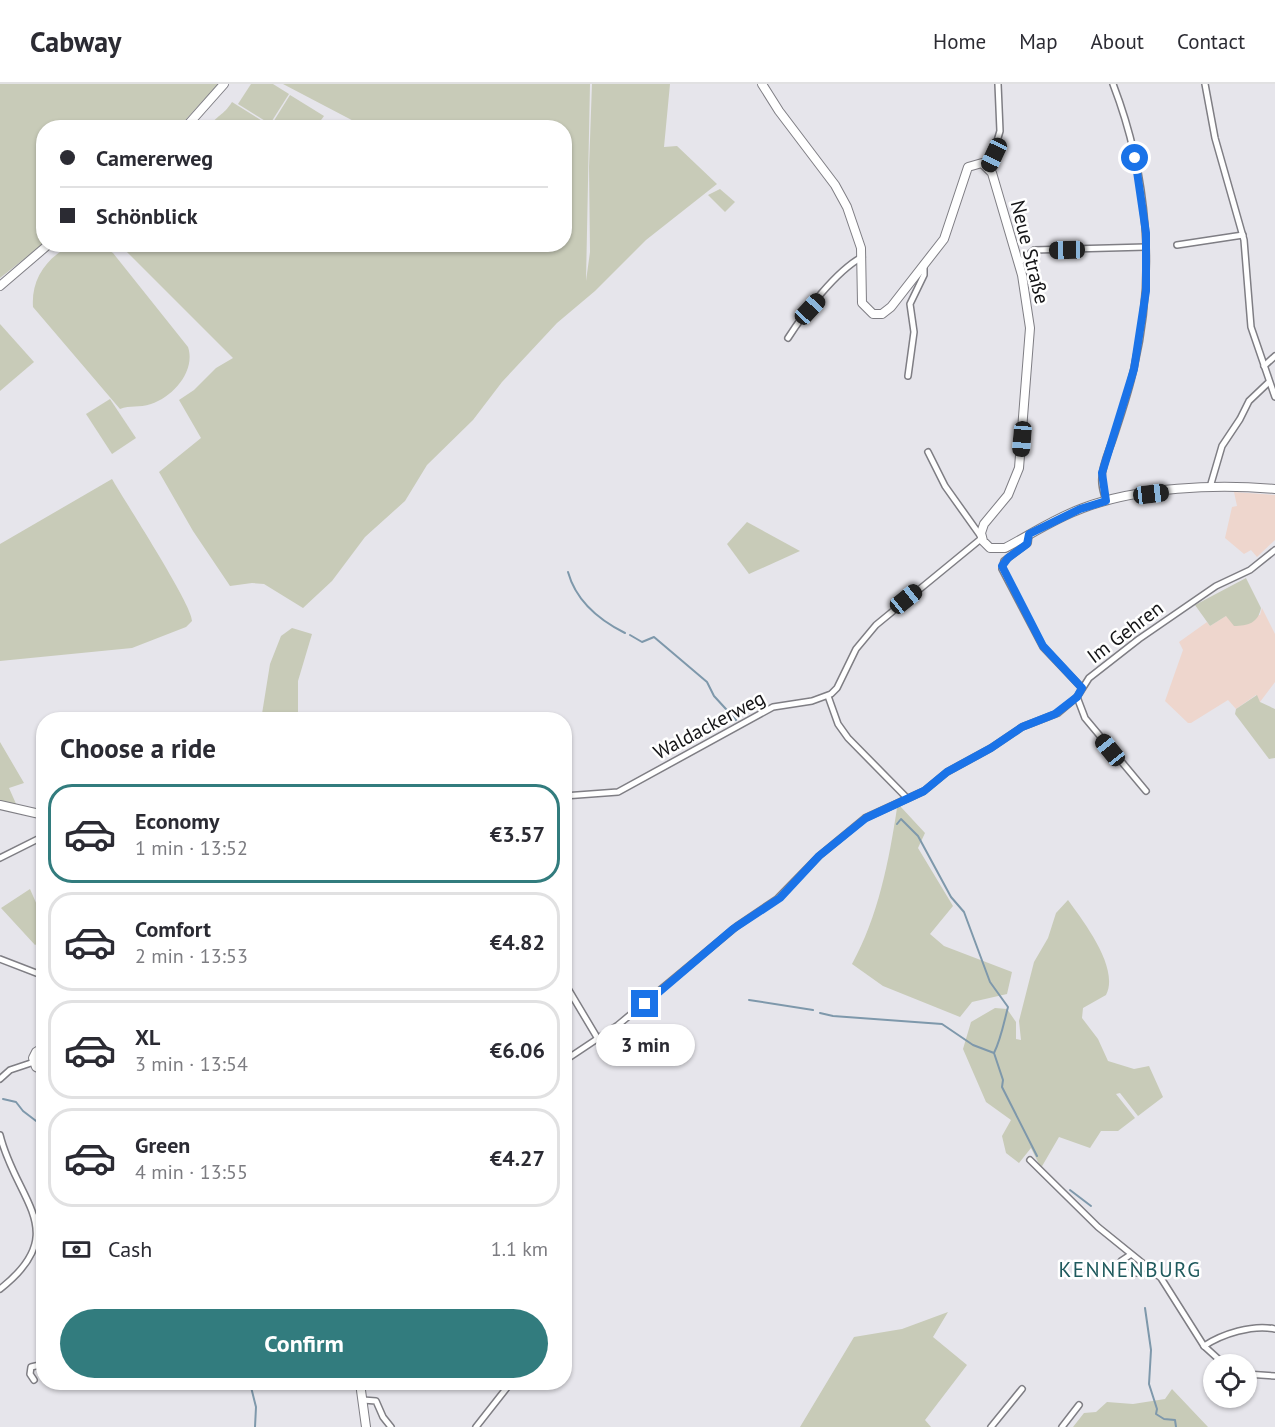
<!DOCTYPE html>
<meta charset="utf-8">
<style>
body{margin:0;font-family:"PT Sans",sans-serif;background:#f7f7f7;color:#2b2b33;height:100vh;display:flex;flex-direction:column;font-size:22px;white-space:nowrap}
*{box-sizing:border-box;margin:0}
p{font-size:20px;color:#7c7c81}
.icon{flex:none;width:33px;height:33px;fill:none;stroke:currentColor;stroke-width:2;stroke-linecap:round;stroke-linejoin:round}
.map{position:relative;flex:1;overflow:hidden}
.details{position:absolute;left:36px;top:628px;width:536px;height:678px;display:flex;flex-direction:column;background:#fff;border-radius:24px;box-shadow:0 2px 4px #0004}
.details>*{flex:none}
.hud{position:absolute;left:36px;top:36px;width:536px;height:132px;border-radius:24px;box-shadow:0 2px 4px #0004;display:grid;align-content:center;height:132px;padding:0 24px;background:#fff}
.tools{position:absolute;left:1203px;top:1270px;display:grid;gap:12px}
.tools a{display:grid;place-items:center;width:54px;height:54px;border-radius:50%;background:#fff;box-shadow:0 2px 4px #0004;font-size:30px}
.end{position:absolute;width:27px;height:27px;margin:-14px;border:8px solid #1a73e8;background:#fff;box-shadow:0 0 0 3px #fff}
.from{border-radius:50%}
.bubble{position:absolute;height:42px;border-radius:21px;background:#fff;box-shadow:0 2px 4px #0004;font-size:20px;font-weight:800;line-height:42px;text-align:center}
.car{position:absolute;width:18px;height:36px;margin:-18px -9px;border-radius:8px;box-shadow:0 0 4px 2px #0007;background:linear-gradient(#222 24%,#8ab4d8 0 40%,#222 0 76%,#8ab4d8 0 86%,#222 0)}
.hud b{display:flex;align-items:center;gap:21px;height:57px;font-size:22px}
.hud b+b{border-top:2px solid #e1e1e2}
.hud i{width:15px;height:15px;background:#2b2b33}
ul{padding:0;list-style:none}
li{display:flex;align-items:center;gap:18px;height:99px;margin:0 12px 9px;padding:0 12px;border:3px solid #e1e1e2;border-radius:24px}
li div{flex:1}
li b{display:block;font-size:22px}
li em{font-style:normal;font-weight:800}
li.on{border-color:#327c7e}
li>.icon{width:54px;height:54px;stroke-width:1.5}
h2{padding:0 24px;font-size:27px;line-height:72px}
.pay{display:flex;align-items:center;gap:15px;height:66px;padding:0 24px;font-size:22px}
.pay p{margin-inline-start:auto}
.cta{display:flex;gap:12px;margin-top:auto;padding:12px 24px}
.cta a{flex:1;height:69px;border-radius:36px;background:#327c7e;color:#fff;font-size:24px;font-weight:800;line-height:69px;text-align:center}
header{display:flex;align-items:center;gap:36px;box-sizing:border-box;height:84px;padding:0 30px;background:#fff;border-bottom:2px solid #e1e1e2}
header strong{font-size:28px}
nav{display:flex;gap:33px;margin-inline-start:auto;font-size:21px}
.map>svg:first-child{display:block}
.education{fill:#eed6cd}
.green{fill:#c8cbb8}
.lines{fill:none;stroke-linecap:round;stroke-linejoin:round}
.stream{stroke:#7e98ab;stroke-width:2}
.street-casing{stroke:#7f7e84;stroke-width:8}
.secondary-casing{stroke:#7f7e84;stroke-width:10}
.street{stroke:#fff;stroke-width:5}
.secondary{stroke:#fff;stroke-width:8}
.route{stroke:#1a73e8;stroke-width:8}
.labels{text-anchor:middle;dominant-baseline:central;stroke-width:5;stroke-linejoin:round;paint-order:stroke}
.street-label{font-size:20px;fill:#141416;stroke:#fff}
.neighbourhood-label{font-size:21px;letter-spacing:1.5px;fill:#1f5a5d;stroke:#fff}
</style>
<header>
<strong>Cabway</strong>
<nav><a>Home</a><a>Map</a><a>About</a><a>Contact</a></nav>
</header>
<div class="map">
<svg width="1275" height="1343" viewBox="0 0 1275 1343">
<rect width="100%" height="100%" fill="#e6e5eb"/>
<!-- education -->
<g class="education">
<polygon points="1234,408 1275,411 1275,456 1257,473 1251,466 1244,470 1225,454 1232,423 1237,422"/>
<polygon points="1262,524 1275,550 1275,598 1260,618 1256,611 1236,625 1228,616 1191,639 1188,639 1165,617 1183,566 1179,558 1207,538 1210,542 1226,532 1260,531"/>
</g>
<!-- green -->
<g class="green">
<polygon points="0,0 218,0 179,43 44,44 43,160 0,194"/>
<polygon points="251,0 273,0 289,10 270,40 238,20"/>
<polygon points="283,0 590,0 586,197 590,168 589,83 592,0 670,0 664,63 677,62 717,100 646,156 595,207 557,239 502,298 473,336 427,381 405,417 365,453 332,497 303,524 264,500 252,499 230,502 193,447 159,388 201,354 179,316 194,306 216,284 233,274 120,161 322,160 323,163 325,160 564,160 564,44 365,43"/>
<polygon points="290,11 324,32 316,43 270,43"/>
<path d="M232 18 264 38 262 43H209C217 31 223 32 232 18Z"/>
<polygon points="720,105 735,118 725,128 708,111"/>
<path d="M73 161H101L113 169 188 263C196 287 173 313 151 320 139 324 130 321 120 325L33 223C31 195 47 172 73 161Z"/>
<polygon points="0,240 34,278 0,307"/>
<polygon points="110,315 136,354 112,370 86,330"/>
<path d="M112 395C124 416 193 522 192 537L186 543 132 564 0 577V460Z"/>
<polygon points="747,438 800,467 749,490 727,460"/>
<path d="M1246 494 1261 524C1258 539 1248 542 1234 542L1226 532 1210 542 1195 521Z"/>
<polygon points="292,544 312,550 298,597 298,636 261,636 270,580 281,552"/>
<polygon points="1257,611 1260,618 1275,625 1275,674 1269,675 1235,630 1236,625"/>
<polygon points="0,658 24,699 9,704 17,722 0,718"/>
<path d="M900 722 925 749 918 764 953 822 930 850 944 862 1012 888 1007 910 972 918 960 933 883 902 852 880C878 833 889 777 897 724Z"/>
<polygon points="30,805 37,821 43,819 43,856 35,861 1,824"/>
<path d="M1068 816C1083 837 1120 884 1106 911L1083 924 1082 934 1098 955 1108 977 1134 985 1149 982 1163 1013 1138 1032 1120 1009 1116 1010 1135 1034 1118 1047H1101L1090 1064 1059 1053 1041 1084 1031 1064 1019 1079 1006 1069 1002 1052 1011 1036 986 1018 963 965 971 938 995 924 1007 925 1016 938V955L1021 956 1019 937 1034 878 1048 854 1056 829Z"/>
<polygon points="948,1228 933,1253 967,1281 925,1336 931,1343 800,1343 854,1253 902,1245"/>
<polygon points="1172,1305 1208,1343 1073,1343 1084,1329 1096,1328 1107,1318 1133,1320 1165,1315"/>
</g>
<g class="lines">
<!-- stream -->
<g class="stream">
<path d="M568 488C576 517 599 536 625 549"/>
<polyline points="630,551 642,558 654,553 707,598 714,612 736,636"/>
<path d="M897 740 901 735 918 752 951 813 964 828 990 898 1008 923C1004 938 1001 955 994 969L1003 996 1002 1003 1037 1072"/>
<polyline points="749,916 813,926"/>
<polyline points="820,929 833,932 942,940 973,961 994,969"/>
<polyline points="3,1015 16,1018 23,1027 44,1043"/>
<polyline points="1070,1106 1091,1122"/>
<polyline points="1145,1224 1151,1266 1149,1300 1157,1325 1156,1330 1164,1335 1175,1336 1176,1343"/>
<polyline points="250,1299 256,1323 255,1343"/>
</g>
<!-- street casing -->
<g class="street-casing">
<g id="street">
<polyline points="1205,0 1215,54 1244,156 1251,243 1275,313"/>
<polyline points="989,84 1000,47 998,0"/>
<polyline points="1177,161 1243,151"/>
<polyline points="1019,179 1034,166 1146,163"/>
<path d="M788 254C804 229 836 187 862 173"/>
<polyline points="1264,282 1275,272"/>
<polyline points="908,292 914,248 910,220 924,191 924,180"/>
<polyline points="1210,403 1222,362 1240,335 1249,317 1269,298"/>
<path d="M1106 417C1104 409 1101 402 1102 394 1102 381 1109 367 1113 355 1121 331 1129 308 1134 284 1156 190 1148 91 1113 0"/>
<polyline points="1029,450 1028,459 1004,477 1002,485 1043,563 1082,604"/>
<polyline points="828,612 838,640 848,654 907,714"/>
<polyline points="1077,613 1085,634 1146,707"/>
<polyline points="564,712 618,708 773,623 812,617 831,610 837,604 856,565 876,541 982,454 945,402 928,368"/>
<polyline points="0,774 44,752"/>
<polyline points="0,875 44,892"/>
<polyline points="564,898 598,955"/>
<polyline points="564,977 618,941 737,842 777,815 819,772 865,734 924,707 947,688 991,664 1022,643 1058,629 1077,613 1089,594 1139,555 1216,502 1250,486 1275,466"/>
<polyline points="0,995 10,986 34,978"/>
<path d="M0 1051C16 1117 73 1148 0 1205"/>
<polyline points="1030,1076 1098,1143 1161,1194 1204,1262 1225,1281"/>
<polyline points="35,1133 44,1139"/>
<polyline points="1130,1171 1121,1177 1121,1183 1125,1189 1137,1189 1146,1182"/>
<path d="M1204 1262C1222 1250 1253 1240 1275 1245"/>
<polyline points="1246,1290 1275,1292"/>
<polyline points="34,1296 30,1290 31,1283 44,1280"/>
<polyline points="363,1316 376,1317 383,1333 391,1343"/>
<polyline points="476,1343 509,1301"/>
<polyline points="991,1343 1022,1305"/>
<polyline points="1062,1343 1079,1321"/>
</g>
</g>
<!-- secondary casing -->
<g class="secondary-casing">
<g id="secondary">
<path d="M762 0 779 27 835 101 847 123 861 164 862 219 873 230H882L891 223 944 155 968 83 982 79 992 89 1022 191 1030 244 1019 384 1008 411 984 440 981 449 983 457 990 464H1005C1030 451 1055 434 1083 424 1138 403 1216 400 1275 405"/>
<polyline points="185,44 224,0"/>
<polyline points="0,202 49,160"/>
<polyline points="0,721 44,731"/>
<polyline points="44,963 36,968 33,974 36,983 44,987"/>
<polyline points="360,1299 366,1343"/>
</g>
</g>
<!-- street -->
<use href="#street" class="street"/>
<!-- secondary -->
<use href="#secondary" class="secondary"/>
</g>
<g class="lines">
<!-- route -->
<polyline class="route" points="645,920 733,845 780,814 819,772 866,734 924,707 947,688 991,664 1022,643 1055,630 1077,613 1082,604 1043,562 1002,482 1008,474 1027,460 1029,450 1080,425 1106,417 1102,389 1134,285 1146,207 1146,149 1135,74"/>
</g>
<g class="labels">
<!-- street labels -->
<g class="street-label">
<text transform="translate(1030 168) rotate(76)">Neue Straße</text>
<text transform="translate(1125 548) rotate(-37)">Im Gehren</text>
<text transform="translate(709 641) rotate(-28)">Waldackerweg</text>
</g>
<!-- neighbourhood labels -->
<g class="neighbourhood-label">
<text x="1130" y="1185">KENNENBURG</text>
</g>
</g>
</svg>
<div class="tools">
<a><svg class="icon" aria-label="locate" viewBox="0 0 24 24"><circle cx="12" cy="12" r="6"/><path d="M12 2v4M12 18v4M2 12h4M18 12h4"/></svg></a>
</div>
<i class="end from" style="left:1135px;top:74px"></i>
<i class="end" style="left:645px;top:920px"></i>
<div class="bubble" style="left:596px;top:940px;width:99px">3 min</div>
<i class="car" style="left:994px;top:71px;rotate:205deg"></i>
<i class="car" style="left:1067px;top:166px;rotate:269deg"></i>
<i class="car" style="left:810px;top:225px;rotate:43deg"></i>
<i class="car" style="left:1022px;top:355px;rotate:185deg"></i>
<i class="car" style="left:1151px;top:410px;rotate:83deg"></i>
<i class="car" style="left:906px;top:515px;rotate:51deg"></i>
<i class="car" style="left:1110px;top:666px;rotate:321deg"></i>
<div class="hud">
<b><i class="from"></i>Camererweg</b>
<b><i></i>Schönblick</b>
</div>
<section class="details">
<h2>Choose a ride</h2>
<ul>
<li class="on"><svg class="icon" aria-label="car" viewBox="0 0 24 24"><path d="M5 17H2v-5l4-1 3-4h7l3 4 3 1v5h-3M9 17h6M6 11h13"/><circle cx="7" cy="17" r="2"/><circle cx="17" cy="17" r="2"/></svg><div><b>Economy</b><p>1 min · 13:52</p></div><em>€3.57</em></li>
<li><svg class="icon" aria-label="car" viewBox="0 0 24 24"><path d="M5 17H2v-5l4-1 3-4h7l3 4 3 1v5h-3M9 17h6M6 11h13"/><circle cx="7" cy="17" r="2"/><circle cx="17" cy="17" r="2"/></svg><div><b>Comfort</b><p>2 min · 13:53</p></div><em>€4.82</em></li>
<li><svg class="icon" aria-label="car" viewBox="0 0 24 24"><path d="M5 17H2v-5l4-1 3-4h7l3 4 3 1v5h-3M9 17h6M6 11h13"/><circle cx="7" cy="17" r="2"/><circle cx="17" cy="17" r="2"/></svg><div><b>XL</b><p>3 min · 13:54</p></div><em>€6.06</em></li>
<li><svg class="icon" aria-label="car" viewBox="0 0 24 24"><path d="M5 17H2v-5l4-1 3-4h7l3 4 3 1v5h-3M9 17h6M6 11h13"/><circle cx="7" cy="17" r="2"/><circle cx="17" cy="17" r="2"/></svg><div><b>Green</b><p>4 min · 13:55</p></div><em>€4.27</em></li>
</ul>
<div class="pay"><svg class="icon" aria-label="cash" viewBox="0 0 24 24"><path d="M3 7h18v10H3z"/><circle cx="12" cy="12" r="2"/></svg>Cash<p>1.1 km</p></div>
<div class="cta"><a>Confirm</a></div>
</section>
</div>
